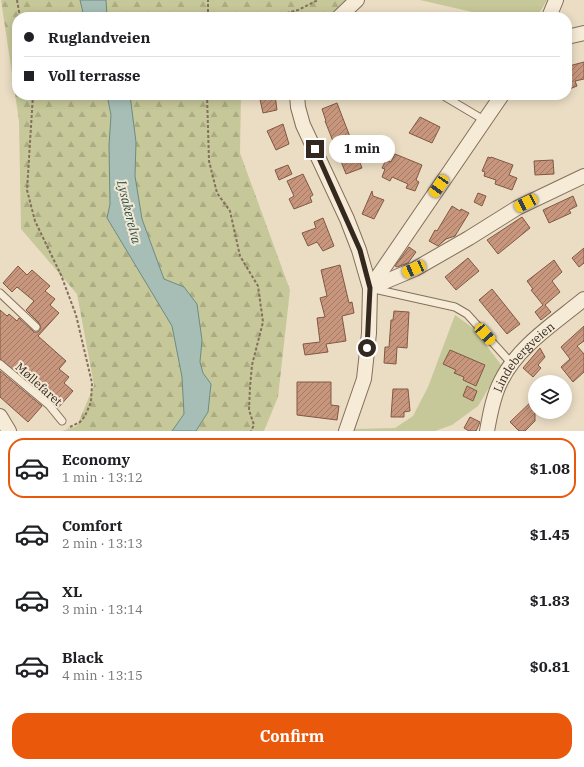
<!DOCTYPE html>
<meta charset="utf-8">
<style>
body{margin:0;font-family:"IBM Plex Serif",serif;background:#f2f2f2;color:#202124;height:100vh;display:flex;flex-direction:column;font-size:15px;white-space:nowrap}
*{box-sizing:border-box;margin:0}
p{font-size:13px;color:#757577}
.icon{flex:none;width:22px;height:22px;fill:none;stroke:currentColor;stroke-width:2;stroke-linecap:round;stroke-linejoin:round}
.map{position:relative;height:431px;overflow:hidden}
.sheet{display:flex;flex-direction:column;background:#fff;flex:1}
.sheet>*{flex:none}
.hud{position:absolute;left:12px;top:12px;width:560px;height:88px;border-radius:16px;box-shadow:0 2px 10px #0003;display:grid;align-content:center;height:88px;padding:0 12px;background:#fff}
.fabs{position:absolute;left:528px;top:375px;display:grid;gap:8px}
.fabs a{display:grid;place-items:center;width:44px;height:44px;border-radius:50%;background:#fff;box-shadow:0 2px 10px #0003;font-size:20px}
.end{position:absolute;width:18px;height:18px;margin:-9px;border:5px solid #35281f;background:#fff;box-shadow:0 0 0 2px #fff}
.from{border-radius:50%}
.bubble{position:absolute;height:28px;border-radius:14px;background:#fff;box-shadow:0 2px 10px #0003;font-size:13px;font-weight:800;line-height:28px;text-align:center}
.car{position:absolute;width:12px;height:24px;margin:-12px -6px;border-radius:5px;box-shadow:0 0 3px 1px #0007;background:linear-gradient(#f5c518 24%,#345 0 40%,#f5c518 0 76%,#345 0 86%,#f5c518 0)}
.hud b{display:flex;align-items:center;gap:14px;height:38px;font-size:15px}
.hud b+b{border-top:1px solid #e0e0e0}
.hud i{width:10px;height:10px;background:#202124}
ul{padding:7px 0 0;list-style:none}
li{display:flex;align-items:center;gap:12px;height:60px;margin:0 8px 6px;padding:0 4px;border:2px solid transparent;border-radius:16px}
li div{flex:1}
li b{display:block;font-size:15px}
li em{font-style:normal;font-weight:800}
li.on{border-color:#ea580c}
li>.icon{width:36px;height:36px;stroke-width:1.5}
.cta{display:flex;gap:8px;margin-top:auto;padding:8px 12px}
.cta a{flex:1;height:46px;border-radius:16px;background:#ea580c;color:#fff;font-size:16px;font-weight:800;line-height:46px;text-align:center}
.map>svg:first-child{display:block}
.grass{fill:#c6c899}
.forest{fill:url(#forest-firs)}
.water{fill:#a6beb5;stroke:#6d8c82}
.building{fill:url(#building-hatch);stroke:#825843}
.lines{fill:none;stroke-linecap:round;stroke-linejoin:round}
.lane-casing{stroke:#846f5c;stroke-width:9}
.street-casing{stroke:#846f5c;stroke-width:16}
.path{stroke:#846f5c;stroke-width:2;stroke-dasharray:3 2;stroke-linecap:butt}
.lane{stroke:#f6ebd7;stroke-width:7}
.street{stroke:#f6ebd7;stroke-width:14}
.route{stroke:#35281f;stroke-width:5}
.labels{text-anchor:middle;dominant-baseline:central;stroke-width:4;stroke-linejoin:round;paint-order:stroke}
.street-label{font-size:12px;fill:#35281f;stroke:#f3e8d3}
.water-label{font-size:13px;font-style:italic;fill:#2f544f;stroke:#f3e8d3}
</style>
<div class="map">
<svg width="584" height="431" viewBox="0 0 584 431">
<defs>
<pattern id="forest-firs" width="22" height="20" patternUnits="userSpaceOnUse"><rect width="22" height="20" fill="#c6c899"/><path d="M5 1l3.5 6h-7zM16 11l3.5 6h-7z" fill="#abac83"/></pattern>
<pattern id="building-hatch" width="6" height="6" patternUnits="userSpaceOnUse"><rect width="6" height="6" fill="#c7967c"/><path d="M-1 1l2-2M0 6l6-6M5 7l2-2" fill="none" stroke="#a27a65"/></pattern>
</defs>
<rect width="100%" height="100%" fill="#ebddc4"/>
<!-- grass -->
<g class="grass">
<polygon points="420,0 547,0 537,17 494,17"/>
<polygon points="455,315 473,328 502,366 478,406 452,425 435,431 351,431 352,429 395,428 413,416 428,387"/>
</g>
<!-- forest -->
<polygon class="forest" points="1,0 357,0 339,17 17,17 17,95 241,95 240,153 290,290 278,397 264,431 62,431 77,426 94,385 77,294 21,229 19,121"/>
<!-- water -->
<g class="water">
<polygon points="80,0 106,0 107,17 84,17"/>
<polygon points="107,95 130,95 136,142 135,176 142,219 164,279 184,287 197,304 202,340 200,362 203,373 211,384 208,412 196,431 172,431 184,414 182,377 172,326 107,218 110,204 109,145 111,115"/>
</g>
<!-- building -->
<g class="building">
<polygon points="567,62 569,66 584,62 584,79 575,81 577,86 567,90"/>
<polygon points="259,95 275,95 277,110 263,113"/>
<polygon points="337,103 362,168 346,174 325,121 326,121 322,109"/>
<polygon points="420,117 440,127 432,143 409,133"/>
<polygon points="283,124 289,144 276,150 267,131"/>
<polygon points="395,154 422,165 416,180 419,182 415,191 406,188 408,184 392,177 390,181 382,177 385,169 382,168 386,160 391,162"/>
<polygon points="488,157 491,158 491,157 513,165 509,175 517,178 512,190 495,184 496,180 484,176 485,172 482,171"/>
<polygon points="553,160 554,174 535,175 534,161"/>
<polygon points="288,165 292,174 279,180 275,170"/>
<polygon points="303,174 313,195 310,197 312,202 294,209 289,199 294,196 287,181"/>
<polygon points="372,191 373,196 384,200 374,219 362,214"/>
<polygon points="478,193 486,196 482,206 474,202"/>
<polygon points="573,196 577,206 569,210 571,213 549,223 543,210"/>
<polygon points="452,206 460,211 461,209 469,213 455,236 446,239 438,246 429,241 435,230 437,231"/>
<polygon points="522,217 530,228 498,254 487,240"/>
<polygon points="323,218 334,246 323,251 317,242 308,246 302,233 316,228 314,222"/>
<polygon points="409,247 416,252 408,263 397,267 395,266"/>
<polygon points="584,248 584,263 579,267 572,258"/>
<polygon points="468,258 479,271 456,290 445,277"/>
<polygon points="554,260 562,272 552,281 560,292 545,305 551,312 541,320 535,312 543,305 531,290 533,289 527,281"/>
<polygon points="340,265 349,303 352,302 354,313 342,316 346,341 326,344 328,352 305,355 303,344 320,342 317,318 325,317 320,298 327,296 321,270"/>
<polygon points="18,266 27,275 32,270 50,286 45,291 55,299 50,305 59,313 38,336 66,361 59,369 69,377 64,383 73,391 58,408 0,359 0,310 7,316 9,314 17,321 19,318 34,332 38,332 41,328 39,323 26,310 34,301 17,287 12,292 3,283"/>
<polygon points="492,289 520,324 507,334 479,300"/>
<polygon points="394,311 409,312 407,348 397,347 396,364 384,363 385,347 389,347 391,320 393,320"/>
<polygon points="584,326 584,341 577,346 584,354 584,372 573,382 561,367 570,359 561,347"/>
<polygon points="540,348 545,357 538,365 541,368 533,377 523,368"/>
<polygon points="450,350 485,365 476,386 463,380 464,377 454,373 456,370 443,364"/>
<polygon points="0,371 42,406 28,422 0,397"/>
<polygon points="297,382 331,382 331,405 339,406 337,420 297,415"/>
<polygon points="467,386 477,391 473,401 463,396"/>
<polygon points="393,389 408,389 410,411 404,412 404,417 391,417"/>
<polygon points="535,398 535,421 525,431 519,431 510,422"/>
<polygon points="470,417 480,422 476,431 469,431 464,428"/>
</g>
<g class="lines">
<!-- lane casing -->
<g class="lane-casing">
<g id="lane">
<polyline points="442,95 484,120"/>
<polyline points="374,289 455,307 467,314 512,364"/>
<polyline points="0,293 36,327"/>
<polyline points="0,364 49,405 62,421"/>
</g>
</g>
<!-- street casing -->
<g class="street-casing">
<g id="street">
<polyline points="339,17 357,0"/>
<polyline points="549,17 556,0"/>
<polyline points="567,37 584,33"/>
<polyline points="297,95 298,107 303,125 347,219 359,250 370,288 415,269 469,238 517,208 584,176"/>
<polyline points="0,416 9,431"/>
<polyline points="346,431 364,379 369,333 370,288 502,95"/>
<path id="s1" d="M487 431C490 415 493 396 501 381 518 346 555 323 584 299"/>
</g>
</g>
<!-- path -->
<g class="path">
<polyline points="17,0 20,17"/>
<polyline points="208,17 208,0"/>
<polyline points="272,17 298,10 318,0"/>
<polyline points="33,95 27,190 35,221 61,275 76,315 92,383 91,402 85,416 80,422 68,428"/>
<polyline points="207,95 209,161 217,193 230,211 240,256 258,286 263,322 252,365 250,387 249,410 254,425 251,431"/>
</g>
<!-- lane -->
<use href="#lane" class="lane"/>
<!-- street -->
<use href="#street" class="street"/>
</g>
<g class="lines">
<!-- route -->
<polyline class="route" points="315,149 360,250 370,288 367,348"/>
</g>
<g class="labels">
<!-- street labels -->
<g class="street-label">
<text stroke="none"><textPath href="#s1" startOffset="85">Lindebergveien</textPath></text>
<text transform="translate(39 384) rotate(42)">Møllefaret</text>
</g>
<!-- water labels -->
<g class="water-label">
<text transform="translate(129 212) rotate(76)">Lysakerelva</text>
</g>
</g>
</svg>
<div class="fabs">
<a><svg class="icon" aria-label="layers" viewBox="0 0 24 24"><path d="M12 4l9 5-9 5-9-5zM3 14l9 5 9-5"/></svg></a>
</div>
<i class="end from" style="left:367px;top:348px"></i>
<i class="end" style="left:315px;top:149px"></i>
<div class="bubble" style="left:329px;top:135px;width:66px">1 min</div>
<i class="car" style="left:439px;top:186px;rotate:215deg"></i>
<i class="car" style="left:526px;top:203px;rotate:243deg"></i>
<i class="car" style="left:414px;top:269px;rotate:246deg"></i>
<i class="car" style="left:485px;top:334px;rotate:138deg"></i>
<div class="hud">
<b><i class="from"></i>Ruglandveien</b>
<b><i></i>Voll terrasse</b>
</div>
</div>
<section class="sheet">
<ul>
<li class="on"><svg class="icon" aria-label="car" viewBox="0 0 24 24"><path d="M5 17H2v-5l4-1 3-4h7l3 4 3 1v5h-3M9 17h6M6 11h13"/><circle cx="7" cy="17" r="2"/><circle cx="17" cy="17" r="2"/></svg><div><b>Economy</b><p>1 min · 13:12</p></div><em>$1.08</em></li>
<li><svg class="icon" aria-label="car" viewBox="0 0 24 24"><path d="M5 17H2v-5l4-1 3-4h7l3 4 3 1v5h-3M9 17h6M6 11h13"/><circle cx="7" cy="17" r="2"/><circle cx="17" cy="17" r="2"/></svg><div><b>Comfort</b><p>2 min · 13:13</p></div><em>$1.45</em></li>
<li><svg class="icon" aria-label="car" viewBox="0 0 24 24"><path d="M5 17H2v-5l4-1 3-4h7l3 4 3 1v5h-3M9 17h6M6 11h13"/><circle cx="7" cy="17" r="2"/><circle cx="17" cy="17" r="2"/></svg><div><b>XL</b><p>3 min · 13:14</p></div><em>$1.83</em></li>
<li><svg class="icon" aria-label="car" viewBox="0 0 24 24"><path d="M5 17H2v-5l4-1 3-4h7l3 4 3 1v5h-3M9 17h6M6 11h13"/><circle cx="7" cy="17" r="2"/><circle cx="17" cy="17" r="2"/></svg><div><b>Black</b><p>4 min · 13:15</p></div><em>$0.81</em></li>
</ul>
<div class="cta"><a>Confirm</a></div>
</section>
